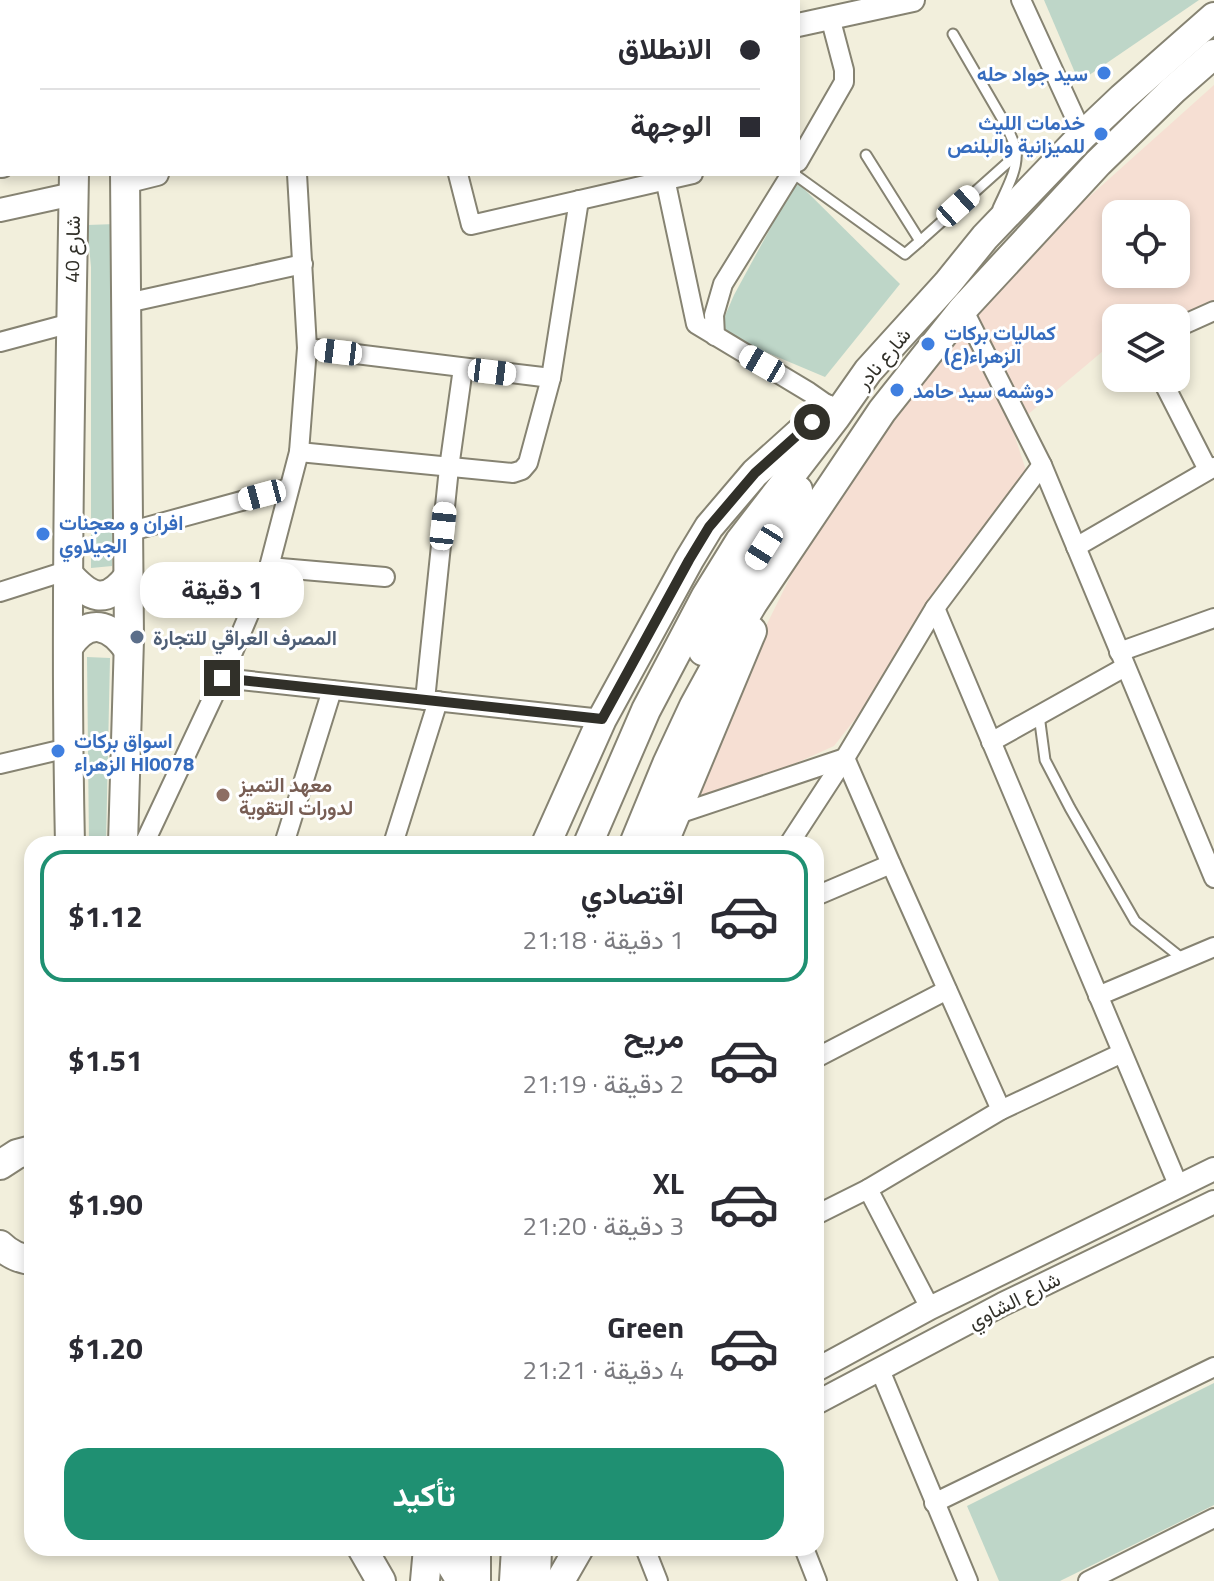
<!DOCTYPE html>
<html lang="ar">
<meta charset="utf-8">
<style>
body{margin:0;font-family:"Titillium Web",Vazirmatn,sans-serif;background:#f2f2f3;color:#2b2b33;direction:rtl;height:100vh;display:flex;flex-direction:column;font-size:30px;white-space:nowrap}
*{box-sizing:border-box;margin:0}
p{font-size:26px;color:#7c7c81}
.icon{flex:none;width:44px;height:44px;fill:none;stroke:currentColor;stroke-width:2;stroke-linecap:round;stroke-linejoin:round}
.map{position:relative;flex:1;overflow:hidden;direction:ltr}
.panel{position:absolute;left:24px;top:836px;width:800px;height:720px;display:flex;flex-direction:column;background:#fff;border-radius:24px;box-shadow:0 4px 12px #0003;direction:rtl}
.panel>*{flex:none}
.guide{position:absolute;left:0px;top:0px;width:800px;height:176px;box-shadow:0 4px 12px #0003;direction:rtl;display:grid;align-content:center;height:176px;padding:0 40px;background:#fff}
.fabs{position:absolute;left:1102px;top:200px;display:grid;gap:16px}
.fabs a{display:grid;place-items:center;width:88px;height:88px;border-radius:16px;background:#fff;box-shadow:0 4px 12px #0003;font-size:40px}
.end{position:absolute;width:36px;height:36px;margin:-18px;border:10px solid #313029;background:#fff;box-shadow:0 0 0 4px #fff}
.from{border-radius:50%}
.bubble{position:absolute;height:56px;border-radius:24px;background:#fff;box-shadow:0 4px 12px #0003;font-size:26px;font-weight:700;line-height:56px;text-align:center;direction:rtl}
.car{position:absolute;width:24px;height:48px;margin:-24px -12px;border-radius:10px;box-shadow:0 0 6px 2px #0007;background:linear-gradient(#fff 24%,#345 0 40%,#fff 0 76%,#345 0 86%,#fff 0)}
.guide b{display:flex;align-items:center;gap:28px;height:76px;font-size:30px}
.guide b+b{border-top:2px solid #e1e1e2}
.guide i{width:20px;height:20px;background:#2b2b33}
ul{padding:14px 0 0;list-style:none}
li{display:flex;align-items:center;gap:24px;height:132px;margin:0 16px 12px;padding:0 24px;border:4px solid transparent;border-radius:24px}
li div{flex:1}
li b{display:block;font-size:30px}
li em{font-style:normal;font-weight:700}
li.selected{border-color:#1f9072}
li>.icon{width:72px;height:72px;stroke-width:1.5}
.button{display:flex;gap:16px;margin-top:auto;padding:16px 40px}
.button a{flex:1;height:92px;border-radius:24px;background:#1f9072;color:#fff;font-size:32px;font-weight:700;line-height:92px;text-align:center}
.map>svg:first-child{display:block}
.commercial{fill:#f6dfd3;fill-rule:evenodd}
.green{fill:#bed6c8}
.lines{fill:none;stroke-linecap:round;stroke-linejoin:round}
.service-casing{stroke:#868372;stroke-width:13}
.minor-casing{stroke:#868372;stroke-width:22}
.tertiary-casing{stroke:#868372;stroke-width:26}
.primary-casing{stroke:#868372;stroke-width:32}
.service{stroke:#fff;stroke-width:9}
.minor{stroke:#fff;stroke-width:18}
.tertiary{stroke:#fff;stroke-width:22}
.primary{stroke:#fff;stroke-width:28}
.route{stroke:#313029;stroke-width:10}
.shop-dot{fill:#3f7fe0;stroke:#fff;stroke-width:3}
.service-dot{fill:#5c6f8a;stroke:#fff;stroke-width:3}
.education-dot{fill:#8d6e63;stroke:#fff;stroke-width:3}
.labels{text-anchor:middle;dominant-baseline:central;stroke-width:6;stroke-linejoin:round;paint-order:stroke}
.shop-label{font-size:20px;font-weight:bold;fill:#366cbe;stroke:#fff;text-anchor:start}
.street-label{font-size:20px;fill:#313029;stroke:#fff}
.service-label{font-size:20px;font-weight:bold;fill:#4e5e75;stroke:#fff;text-anchor:start}
.education-label{font-size:20px;font-weight:bold;fill:#785e54;stroke:#fff;text-anchor:start}
</style>
<div class="map">
<svg width="1214" height="1581" viewBox="0 0 1214 1581">
<rect width="100%" height="100%" fill="#f2efdc"/>
<!-- commercial -->
<path class="commercial" d="M1214 85V306L1176 344V318H1116V340L1012 428 1033 491 834 746 670 820 813 531 1004 273ZM1116 214H1176V274H1116Z"/>
<!-- green -->
<g class="green">
<polygon points="1044,0 1199,0 1079,82"/>
<polygon points="796,181 900,284 825,377 718,332 734,295"/>
<polygon points="116,224 111,268 112,566 91,568 91,267 87,225"/>
<polygon points="87,657 110,658 106,844 89,844"/>
<polygon points="1214,1383 1214,1505 1060,1581 999,1581 967,1506"/>
</g>
<g class="lines">
<!-- service casing -->
<g class="service-casing">
<g id="service">
<path d="M953 34 1007 127C1010 135 1015 143 1016 152 1018 170 1005 192 998 208"/>
<polyline points="866,155 920,241 1016,155"/>
<polyline points="794,174 905,254 920,241"/>
<polyline points="1039,715 1045,760 1070,808 1135,921 1184,960"/>
</g>
</g>
<!-- minor casing -->
<g class="minor-casing">
<g id="minor">
<polyline points="263,0 263,2"/>
<polyline points="411,0 412,2"/>
<polyline points="642,0 642,2"/>
<polyline points="1021,0 1083,135"/>
<polyline points="798,162 844,82 844,70 830,17"/>
<polyline points="458,174 471,225 693,174"/>
<polyline points="664,174 696,324 809,392 829,406 839,409"/>
<polyline points="127,303 303,264"/>
<polyline points="963,309 1042,465 1214,878"/>
<polyline points="1176,328 1214,311"/>
<polyline points="715,336 714,315 723,284 791,174"/>
<polyline points="0,342 71,323"/>
<polyline points="307,348 551,378"/>
<polyline points="1161,378 1208,470"/>
<polyline points="299,452 513,473 522,470 528,463 551,378 579,200"/>
<polyline points="128,532 289,488"/>
<polyline points="1076,547 1214,467"/>
<polyline points="269,567 385,577"/>
<polyline points="0,592 69,570"/>
<polyline points="935,608 1179,1187"/>
<polyline points="1119,652 1214,618"/>
<polyline points="222,678 602,719"/>
<polyline points="425,700 449,468 463,368"/>
<polyline points="991,742 1125,667"/>
<polyline points="0,764 68,748"/>
<polyline points="675,815 845,758 891,864 1001,1110"/>
<polyline points="144,844 222,678 269,567 299,452 307,348 297,174"/>
<polyline points="284,844 332,690"/>
<polyline points="393,844 438,701"/>
<polyline points="789,844 845,758 935,608 1042,465"/>
<polyline points="816,896 891,864"/>
<polyline points="1098,996 1214,947"/>
<polyline points="816,1058 947,990"/>
<polyline points="868,1189 930,1308"/>
<polyline points="816,1215 868,1189 1001,1110 1122,1053"/>
<polyline points="880,1370 968,1581"/>
<polyline points="934,1503 1214,1367"/>
<polyline points="645,1548 658,1581"/>
<polyline points="804,1548 817,1581"/>
<polyline points="1088,1581 1214,1518"/>
</g>
</g>
<!-- tertiary casing -->
<g class="tertiary-casing">
<g id="tertiary">
<polyline points="741,2 750,0"/>
<polyline points="798,25 913,0"/>
<polyline points="0,166 2,166"/>
<polyline points="125,182 157,174"/>
<polyline points="0,210 73,194"/>
<polyline points="816,1370 930,1308 1214,1169"/>
<polyline points="816,1403 1003,1304 1214,1202"/>
</g>
</g>
<!-- primary casing -->
<g class="primary-casing">
<g id="primary">
<polyline points="125,0 125,2"/>
<polyline points="77,2 77,0"/>
<path d="M68 574C90 598 105 606 128 577"/>
<path d="M69 646C89 617 110 624 128 649"/>
<polyline points="703,651 723,613 798,490"/>
<path d="M70 844C65 621 70 397 74 174"/>
<polyline points="123,844 129,639 125,174"/>
<polyline points="546,844 602,719 689,560 709,527 755,473 826,409"/>
<polyline points="588,844 646,710 706,596 740,541 835,418 868,371 947,284 985,237 1083,135 1122,98 1214,17"/>
<polyline points="634,844 667,764 694,706 723,653 753,603 882,411 963,309 1098,163 1173,90 1214,54"/>
<polyline points="663,844 752,631"/>
<polyline points="0,1165 17,1154 32,1150"/>
<path d="M0 1245C9 1254 20 1259 32 1260"/>
<polyline points="362,1548 381,1581"/>
<polyline points="441,1548 461,1581"/>
<polyline points="425,1581 428,1548"/>
<polyline points="476,1581 476,1548"/>
<polyline points="514,1581 516,1548"/>
<polyline points="536,1581 537,1548"/>
<polyline points="560,1581 579,1548"/>
</g>
</g>
<!-- service -->
<use href="#service" class="service"/>
<!-- minor -->
<use href="#minor" class="minor"/>
<!-- tertiary -->
<use href="#tertiary" class="tertiary"/>
<!-- primary -->
<use href="#primary" class="primary"/>
</g>
<g class="lines">
<!-- route -->
<polyline class="route" points="222,678 602,719 689,560 709,527 755,473 812,422"/>
</g>
<!-- markers -->
<g class="shop-dot">
<circle cx="1104" cy="73" r="8"/>
<circle cx="1101" cy="134" r="8"/>
<circle cx="928" cy="344" r="8"/>
<circle cx="897" cy="390" r="8"/>
<circle cx="43" cy="534" r="8"/>
<circle cx="58" cy="751" r="8"/>
</g>
<circle class="service-dot" cx="137" cy="637" r="8"/>
<circle class="education-dot" cx="223" cy="795" r="8"/>
<g class="labels">
<!-- shop labels -->
<g class="shop-label">
<text x="1088" y="73" text-anchor="end">سيد جواد حله</text>
<text x="1085" y="122" text-anchor="end">خدمات الليث<tspan x="1085" dy="23">للميزانية والبلنص</tspan></text>
<text x="944" y="332">كماليات بركات<tspan x="944" dy="23">الزهراء(ع)</tspan></text>
<text x="913" y="390">دوشمه سيد حامد</text>
<text x="59" y="522">افران و معجنات<tspan x="59" dy="23">الجيلاوي</tspan></text>
<text x="74" y="740">اسواق بركات<tspan x="74" dy="23">الزهراء Hl0078</tspan></text>
</g>
<!-- street labels -->
<g class="street-label">
<text transform="translate(72 249) rotate(-89)">شارع 40</text>
<text transform="translate(883 358) rotate(-50)">شارع نادر</text>
<text transform="translate(1014 1300) rotate(-27)">شارع الشاوي</text>
</g>
<!-- service labels -->
<g class="service-label">
<text x="153" y="637">المصرف العراقي للتجارة</text>
</g>
<!-- education labels -->
<g class="education-label">
<text x="239" y="784">معهد التميز<tspan x="239" dy="23">لدورات التقوية</tspan></text>
</g>
</g>
</svg>
<div class="fabs">
<a><svg class="icon" aria-label="locate" viewBox="0 0 24 24"><circle cx="12" cy="12" r="6"/><path d="M12 2v4M12 18v4M2 12h4M18 12h4"/></svg></a>
<a><svg class="icon" aria-label="layers" viewBox="0 0 24 24"><path d="M12 4l9 5-9 5-9-5zM3 14l9 5 9-5"/></svg></a>
</div>
<i class="end from" style="left:812px;top:422px"></i>
<i class="end" style="left:222px;top:678px"></i>
<div class="bubble" style="left:140px;top:562px;width:164px">1 دقيقة</div>
<i class="car" style="left:958px;top:206px;rotate:48deg"></i>
<i class="car" style="left:338px;top:352px;rotate:277deg"></i>
<i class="car" style="left:762px;top:364px;rotate:300deg"></i>
<i class="car" style="left:492px;top:372px;rotate:97deg"></i>
<i class="car" style="left:262px;top:495px;rotate:255deg"></i>
<i class="car" style="left:443px;top:526px;rotate:6deg"></i>
<i class="car" style="left:764px;top:547px;rotate:212deg"></i>
<div class="guide">
<b><i class="from"></i>الانطلاق</b>
<b><i></i>الوجهة</b>
</div>
<section class="panel">
<ul>
<li class="selected"><svg class="icon" aria-label="car" viewBox="0 0 24 24"><path d="M5 17H2v-5l4-1 3-4h7l3 4 3 1v5h-3M9 17h6M6 11h13"/><circle cx="7" cy="17" r="2"/><circle cx="17" cy="17" r="2"/></svg><div><b>اقتصادي</b><p>1 دقيقة · 21:18</p></div><em>$1.12</em></li>
<li><svg class="icon" aria-label="car" viewBox="0 0 24 24"><path d="M5 17H2v-5l4-1 3-4h7l3 4 3 1v5h-3M9 17h6M6 11h13"/><circle cx="7" cy="17" r="2"/><circle cx="17" cy="17" r="2"/></svg><div><b>مريح</b><p>2 دقيقة · 21:19</p></div><em>$1.51</em></li>
<li><svg class="icon" aria-label="car" viewBox="0 0 24 24"><path d="M5 17H2v-5l4-1 3-4h7l3 4 3 1v5h-3M9 17h6M6 11h13"/><circle cx="7" cy="17" r="2"/><circle cx="17" cy="17" r="2"/></svg><div><b>XL</b><p>3 دقيقة · 21:20</p></div><em>$1.90</em></li>
<li><svg class="icon" aria-label="car" viewBox="0 0 24 24"><path d="M5 17H2v-5l4-1 3-4h7l3 4 3 1v5h-3M9 17h6M6 11h13"/><circle cx="7" cy="17" r="2"/><circle cx="17" cy="17" r="2"/></svg><div><b>Green</b><p>4 دقيقة · 21:21</p></div><em>$1.20</em></li>
</ul>
<div class="button"><a>تأكيد</a></div>
</section>
</div>
